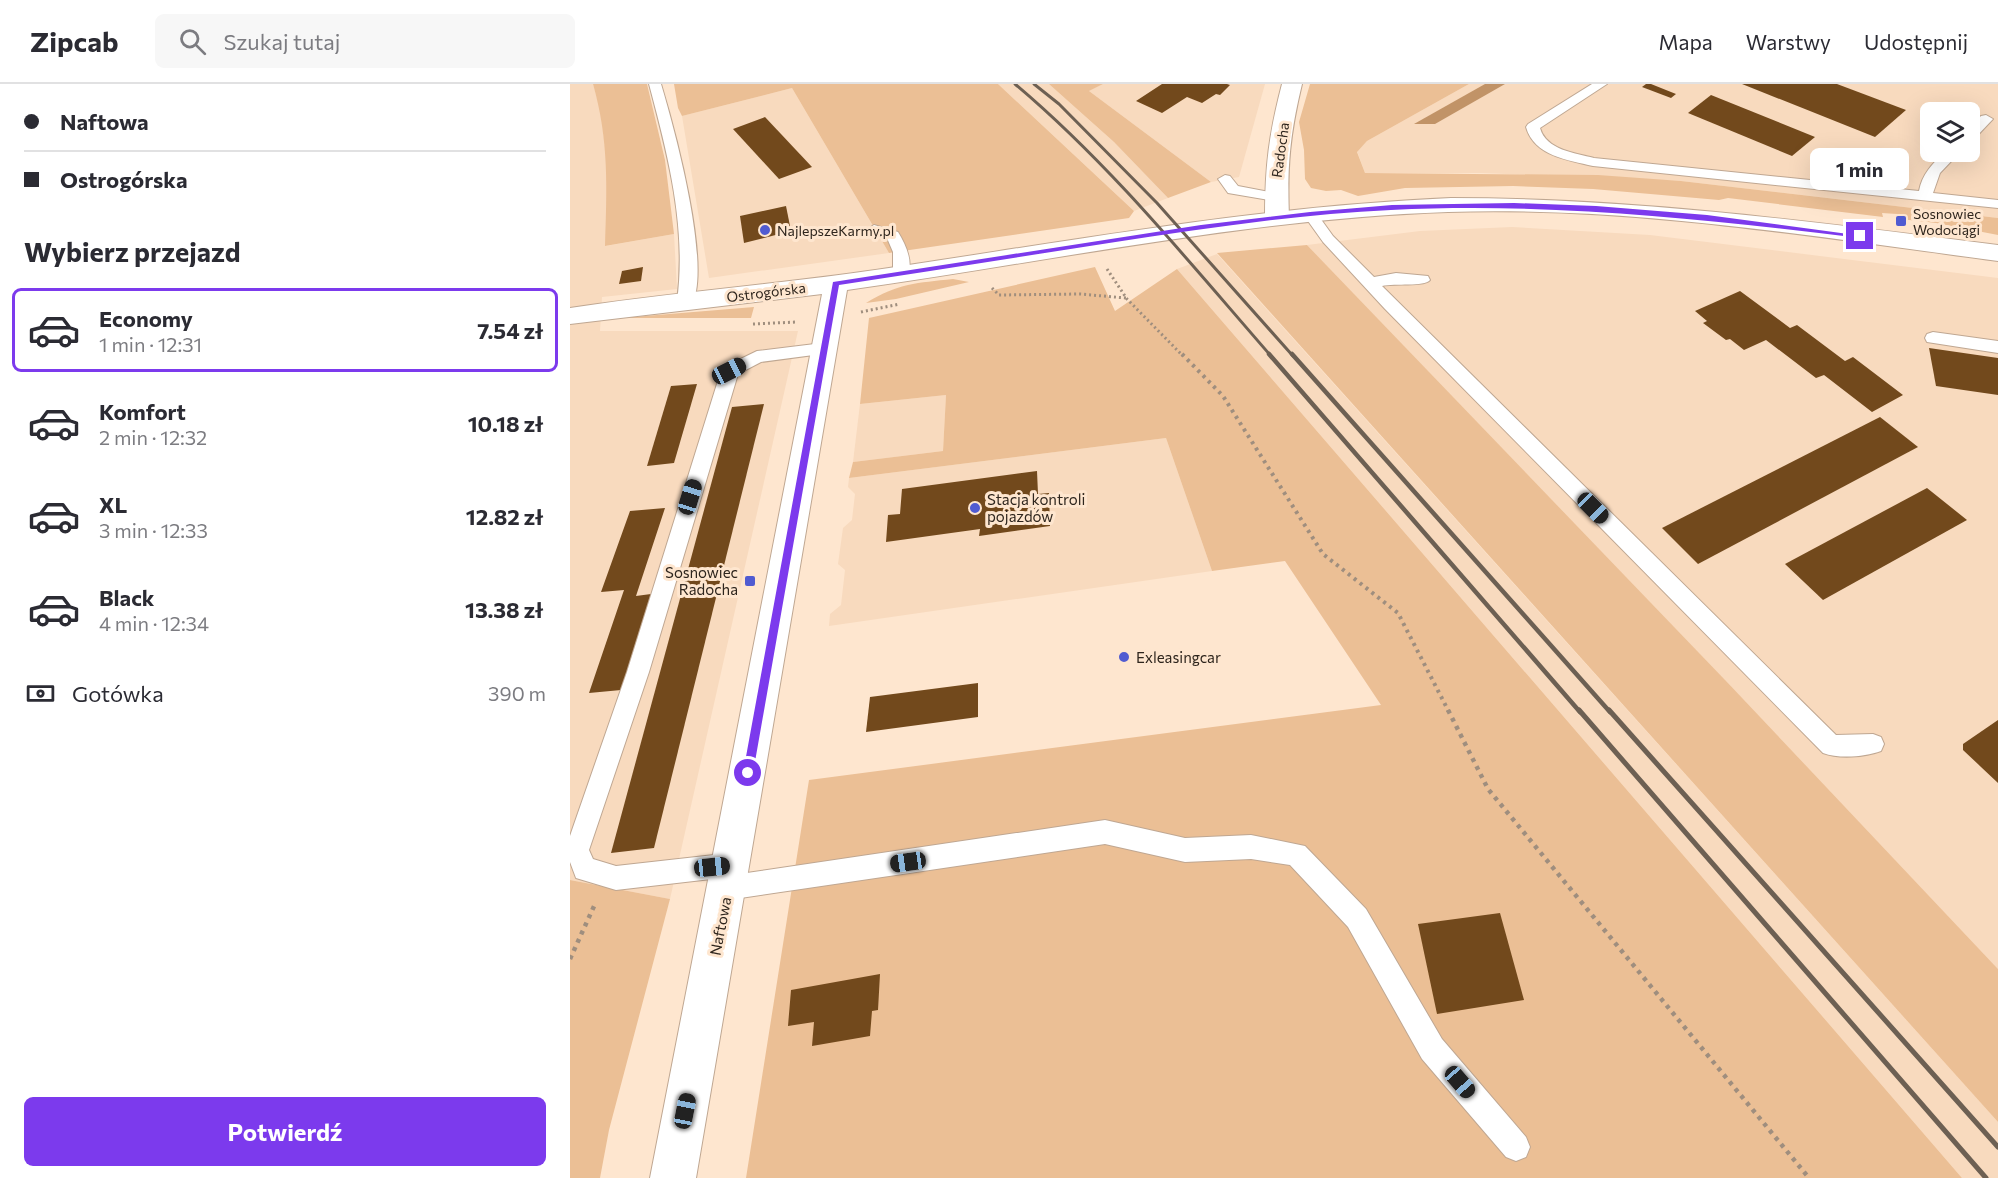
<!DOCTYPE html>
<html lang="pl">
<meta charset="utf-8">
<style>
body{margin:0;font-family:Commissioner,sans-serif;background:#f7f7f7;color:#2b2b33;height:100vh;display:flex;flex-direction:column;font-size:22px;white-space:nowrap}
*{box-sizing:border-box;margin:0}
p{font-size:20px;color:#7c7c81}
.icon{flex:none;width:33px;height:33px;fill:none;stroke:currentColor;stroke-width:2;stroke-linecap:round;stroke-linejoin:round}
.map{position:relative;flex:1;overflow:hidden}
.sheet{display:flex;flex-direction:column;background:#fff;width:570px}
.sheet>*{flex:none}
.banner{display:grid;align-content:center;height:132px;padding:0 24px;background:#fff}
.controls{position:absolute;left:1350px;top:18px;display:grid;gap:12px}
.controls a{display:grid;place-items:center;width:60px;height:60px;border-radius:9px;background:#fff;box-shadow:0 6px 24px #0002;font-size:30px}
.end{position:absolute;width:27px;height:27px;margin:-14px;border:8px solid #7c3aed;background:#fff;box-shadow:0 0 0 3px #fff}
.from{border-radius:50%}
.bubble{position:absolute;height:42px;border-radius:9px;background:#fff;box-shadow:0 6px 24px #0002;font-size:20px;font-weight:700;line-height:42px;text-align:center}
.car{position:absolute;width:18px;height:36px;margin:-18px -9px;border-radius:8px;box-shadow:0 0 4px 2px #0007;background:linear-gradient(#222 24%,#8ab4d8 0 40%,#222 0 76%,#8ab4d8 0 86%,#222 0)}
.banner b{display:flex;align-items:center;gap:21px;height:57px;font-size:22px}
.banner b+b{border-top:2px solid #e1e1e2}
.banner i{width:15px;height:15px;background:#2b2b33}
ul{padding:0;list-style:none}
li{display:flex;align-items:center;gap:18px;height:84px;margin:0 12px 9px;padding:0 12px;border:3px solid transparent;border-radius:9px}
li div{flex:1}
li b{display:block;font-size:22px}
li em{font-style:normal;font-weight:700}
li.active{border-color:#7c3aed}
li>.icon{width:54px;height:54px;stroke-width:1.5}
h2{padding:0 24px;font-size:27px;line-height:72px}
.pay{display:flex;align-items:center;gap:15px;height:66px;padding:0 24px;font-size:22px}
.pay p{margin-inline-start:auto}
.cta{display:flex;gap:12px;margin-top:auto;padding:12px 24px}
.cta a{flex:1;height:69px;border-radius:9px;background:#7c3aed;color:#fff;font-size:24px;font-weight:700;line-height:69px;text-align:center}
header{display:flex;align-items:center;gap:36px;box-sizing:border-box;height:84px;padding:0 30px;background:#fff;border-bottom:2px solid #e1e1e2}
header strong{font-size:28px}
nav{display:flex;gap:33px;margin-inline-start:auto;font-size:21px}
.search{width:420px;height:54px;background:#f7f7f7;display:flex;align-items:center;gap:15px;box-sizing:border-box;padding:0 21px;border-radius:9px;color:#7c7c81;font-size:22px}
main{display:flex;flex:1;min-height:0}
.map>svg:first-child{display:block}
.built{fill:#f8dabe;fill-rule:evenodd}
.green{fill:#ebbf95}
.water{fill:#c19367}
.building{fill:#72491c}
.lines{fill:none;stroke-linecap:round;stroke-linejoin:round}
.service-casing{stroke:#bfa792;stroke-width:2}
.minor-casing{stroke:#bfa792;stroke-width:2}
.tertiary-casing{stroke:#bfa792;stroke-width:2}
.path-far2{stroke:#9f8e7e;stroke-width:3;stroke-dasharray:2 3;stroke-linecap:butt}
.path-far1{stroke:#9f8e7e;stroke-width:4;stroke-dasharray:3 4.5;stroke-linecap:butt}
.path{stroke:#9f8e7e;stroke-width:4.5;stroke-dasharray:4 5;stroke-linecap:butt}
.service{fill:#fff;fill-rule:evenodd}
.minor{fill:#fff;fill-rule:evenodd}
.tertiary{fill:#fff;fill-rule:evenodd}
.rail-far2{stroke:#6d6053;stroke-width:3}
.rail-far1{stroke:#6d6053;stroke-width:4.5}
.rail{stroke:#6d6053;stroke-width:5}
.route{fill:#7c3aed}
.poi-dot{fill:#505bd1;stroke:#fee6cf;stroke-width:2}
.labels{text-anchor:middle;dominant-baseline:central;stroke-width:6;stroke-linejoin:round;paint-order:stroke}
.far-street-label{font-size:14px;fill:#2e251d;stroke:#fee6cf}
.far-poi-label{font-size:14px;fill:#2e251d;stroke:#fee6cf;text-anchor:start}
.poi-label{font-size:15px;fill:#2e251d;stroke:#fee6cf;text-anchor:start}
.street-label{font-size:15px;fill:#2e251d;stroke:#fee6cf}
</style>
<header>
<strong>Zipcab</strong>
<div class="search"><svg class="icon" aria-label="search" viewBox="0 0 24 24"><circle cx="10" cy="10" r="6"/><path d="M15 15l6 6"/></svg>Szukaj tutaj</div>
<nav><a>Mapa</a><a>Warstwy</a><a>Udostępnij</a></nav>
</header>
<main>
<section class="sheet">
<div class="banner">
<b><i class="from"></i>Naftowa</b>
<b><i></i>Ostrogórska</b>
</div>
<h2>Wybierz przejazd</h2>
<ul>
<li class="active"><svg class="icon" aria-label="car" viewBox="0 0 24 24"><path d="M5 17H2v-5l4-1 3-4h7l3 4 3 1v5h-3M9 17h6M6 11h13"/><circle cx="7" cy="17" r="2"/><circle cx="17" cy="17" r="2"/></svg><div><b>Economy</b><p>1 min · 12:31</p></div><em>7.54 zł</em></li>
<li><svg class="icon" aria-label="car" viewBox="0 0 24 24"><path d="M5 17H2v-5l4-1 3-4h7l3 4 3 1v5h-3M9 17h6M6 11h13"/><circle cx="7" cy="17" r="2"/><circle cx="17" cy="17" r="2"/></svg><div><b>Komfort</b><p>2 min · 12:32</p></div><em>10.18 zł</em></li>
<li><svg class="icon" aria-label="car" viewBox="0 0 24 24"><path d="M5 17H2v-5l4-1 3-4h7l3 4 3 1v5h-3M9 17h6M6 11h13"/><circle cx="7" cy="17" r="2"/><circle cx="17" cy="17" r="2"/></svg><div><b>XL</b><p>3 min · 12:33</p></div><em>12.82 zł</em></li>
<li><svg class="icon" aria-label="car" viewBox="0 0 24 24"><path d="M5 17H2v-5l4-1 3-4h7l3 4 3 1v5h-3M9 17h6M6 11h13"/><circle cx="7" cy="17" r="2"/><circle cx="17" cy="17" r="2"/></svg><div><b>Black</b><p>4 min · 12:34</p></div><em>13.38 zł</em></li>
</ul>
<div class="pay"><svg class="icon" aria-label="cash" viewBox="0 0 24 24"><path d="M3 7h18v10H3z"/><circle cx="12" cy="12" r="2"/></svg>Gotówka<p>390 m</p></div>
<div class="cta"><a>Potwierdź</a></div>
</section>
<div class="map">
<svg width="1428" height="1094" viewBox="0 0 1428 1094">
<rect width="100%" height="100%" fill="#fee6cf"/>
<!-- built -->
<g class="built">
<polygon points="0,0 23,0 30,24 38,85 36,162 104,150 107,205 32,213 30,247 228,247 100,815 0,796"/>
<polygon points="428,0 479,0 544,58 598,114 564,127"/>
<polygon points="533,0 695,0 669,93 641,98 519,7"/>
<path d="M899 0H1428V134L1111 97 911 89H795L787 67 797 57ZM1360 28H1400V68H1360Z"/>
<polygon points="222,4 319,169 139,194 112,32"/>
<polygon points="942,143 1080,151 1428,194 1428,885 1158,599 737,161 850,147"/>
<polygon points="647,170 1428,1038 1428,1094 1392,1094 607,185"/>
<polygon points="376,311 373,367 283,378 290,320"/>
<polygon points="596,354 642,487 259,542 260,530 271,521 275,486 268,480 273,444 282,436 285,410 278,403 279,394"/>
</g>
<!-- green -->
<g class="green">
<path d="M23 0H77L95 76 104 150 35 162C37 104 39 56 23 0Z"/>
<polygon points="104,0 428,0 564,127 559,134 319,169 222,4 112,32 108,24"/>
<polygon points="479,0 533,0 519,7 641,98 598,114 544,58"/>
<polygon points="740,0 899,0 797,57 787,68 795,89 1028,91 1111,97 1428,134 1428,151 1366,139 1330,135 1327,130 1312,129 1313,133 1158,114 1149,116 1023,105 943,102 835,104 788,112 771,106 756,107 741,104 735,95 734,66 729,38"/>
<polygon points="737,161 1158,599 1428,885 1428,1038 647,169"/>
<polygon points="525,183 545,227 607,185 1392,1094 176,1094 239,696 811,621 715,477 642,487 596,354 279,394 283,378 373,367 376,311 290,320 299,234"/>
<path d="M383 195 399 198 326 215 296 219C328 199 347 199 383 195Z"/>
<polygon points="184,223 181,234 51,234"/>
<polygon points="0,796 100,815 39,1046 30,1094 0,1094"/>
</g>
<!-- water -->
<polygon class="water" points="915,0 935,0 865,40 844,40"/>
<!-- building -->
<g class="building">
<polygon points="592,0 657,0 660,1 650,11 646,10 632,19 617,13 592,29 566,17"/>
<polygon points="1076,0 1081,0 1106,10 1101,14 1072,3"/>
<polygon points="1172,0 1267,0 1336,26 1305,53"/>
<polygon points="1141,11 1245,53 1222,72 1118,29"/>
<polygon points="195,33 242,83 209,95 163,45"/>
<polygon points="216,122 221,147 174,159 170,132"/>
<polygon points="73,183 71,197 49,200 52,187"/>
<polygon points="1170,207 1220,244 1227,241 1275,277 1283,273 1333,311 1302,328 1254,291 1246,294 1196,256 1174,266 1160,255 1156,256 1133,239 1137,237 1125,227"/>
<polygon points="1359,264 1428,274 1428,311 1366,302"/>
<polygon points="127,300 104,379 77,382 101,302"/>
<polygon points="194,320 84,764 41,769 162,323"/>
<polygon points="1310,333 1348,363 1128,480 1092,444"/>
<polygon points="467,387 468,410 479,409 480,442 409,452 410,445 316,458 318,431 330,430 332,405"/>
<polygon points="1357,404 1397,436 1253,516 1215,480"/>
<polygon points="95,424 66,512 81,510 51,606 19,609 54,506 31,508 60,427"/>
<polygon points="408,599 408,633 296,648 300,613"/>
<polygon points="1428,636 1428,699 1393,666 1393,660"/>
<polygon points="930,829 954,916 867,930 848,840"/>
<polygon points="310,890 308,926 302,927 300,952 242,962 244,938 218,942 221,906"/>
</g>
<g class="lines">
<!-- service casing -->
<g class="service-casing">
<g id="service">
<path d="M79 0H91C104 43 143 185 121 222H109L107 218C117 144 98 71 79 0Z"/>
<path d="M1022 0H1037L970 44C976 66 1005 69 1024 74L1349 107C1352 90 1363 79 1375 68H1390L1370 89 1363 109 1428 116V124L1023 82C998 76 964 72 956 43L958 40Z"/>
<polygon points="1416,31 1423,35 1405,54 1400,55 1400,44 1411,32"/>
<polygon points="655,91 660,92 668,102 705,109 712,113 705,117 658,109 648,95"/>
<path d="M740 126 745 127 763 152 804 193 826 189 858 192 860 196C854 203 825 199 812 202L1266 651 1303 650 1311 653 1314 660 1311 667C1295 673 1269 675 1253 669L815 225 753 158 733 130Z"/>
<path d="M304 141 328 148C336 161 344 178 337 193L331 194 323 189V168L317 154 299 149 296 146Z"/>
<polygon points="1363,248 1428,257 1428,269 1357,258 1355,254 1357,250"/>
<polygon points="253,259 259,261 261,265 259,269 191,278 168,290 79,588 19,766 23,775 46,782 162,769 171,772 174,781 170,790 535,736 615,754 681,751 735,762 796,825 872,955 956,1053 960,1063 956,1073 946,1077 936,1073 852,975 778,843 720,781 681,775 615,778 535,760 157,816 148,813 145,804 150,794 46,806 6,794 0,778 0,752 57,588 151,287 154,283 187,267"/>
</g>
</g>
<!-- minor casing -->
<g class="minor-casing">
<path id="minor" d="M712 0H732C720 50 717 82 719 133L715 138 707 140 699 138 695 133C695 82 699 50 712 0Z"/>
</g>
<!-- tertiary casing -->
<g class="tertiary-casing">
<path id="tertiary" d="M881 114C1065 114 1246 138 1428 161V177C1246 153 1062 122 878 128 676 135 477 178 277 206L126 1094H80L252 210 0 240V224C106 208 213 200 319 184 506 156 692 122 881 114Z"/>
</g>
<!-- path-far2 -->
<g class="path-far2">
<polyline points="537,185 557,215 613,272"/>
<polyline points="422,204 429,211 510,210 556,214"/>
<polyline points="291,228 330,220"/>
<polyline points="183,240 227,238"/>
</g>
<!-- path-far1 -->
<polyline class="path-far1" points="612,270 653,312 753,470 828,529 879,628"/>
<!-- path -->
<g class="path">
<polyline points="878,626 918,705 1239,1094"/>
<polyline points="0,875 25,820"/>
</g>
<!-- service -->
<use href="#service" class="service"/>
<!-- minor -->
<use href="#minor" class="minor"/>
<!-- tertiary -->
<use href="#tertiary" class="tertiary"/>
<!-- rail-far2 -->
<g class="rail-far2">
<path d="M445 0C540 80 619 178 701 272"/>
<polyline points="464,0 489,20 587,119 723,272"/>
</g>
<!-- rail-far1 -->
<g class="rail-far1">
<polyline points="699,270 1010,628"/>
<polyline points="722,270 1040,628"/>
</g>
<!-- rail -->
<g class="rail">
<polyline points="1009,626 1416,1094"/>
<polyline points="1039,626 1428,1063"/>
</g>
</g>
<!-- route -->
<path class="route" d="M944 119 1026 122 1137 131 1293 152 1290 154C1134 135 979 118 821 126 727 130 633 145 539 159 449 173 359 187 269 201L183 689 182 693H174L173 689 263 198 631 141 740 128 822 121Z"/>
<!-- markers -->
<g class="poi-dot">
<rect x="1325" y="131" width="12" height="12" rx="3"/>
<circle cx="195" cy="146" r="6"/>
<circle cx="405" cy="424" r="6"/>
<rect x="174" y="491" width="12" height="12" rx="3"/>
<circle cx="554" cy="573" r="6"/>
</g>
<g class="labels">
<!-- far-street labels -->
<g class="far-street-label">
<text transform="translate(710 66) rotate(-82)">Radocha</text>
<text transform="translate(196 208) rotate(-7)">Ostrogórska</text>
</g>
<!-- far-poi labels -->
<g class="far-poi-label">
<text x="1343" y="129">Sosnowiec<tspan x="1343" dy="16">Wodociągi</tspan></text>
<text x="207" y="146">NajlepszeKarmy.pl</text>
</g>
<!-- poi labels -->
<g class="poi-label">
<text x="417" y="415">Stacja kontroli<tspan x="417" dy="17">pojazdów</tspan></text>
<text x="168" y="488" text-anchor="end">Sosnowiec<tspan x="168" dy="17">Radocha</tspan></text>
<text x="566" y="573">Exleasingcar</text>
</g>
<!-- street labels -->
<g class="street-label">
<text transform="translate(150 842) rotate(-79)">Naftowa</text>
</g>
</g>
</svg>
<div class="controls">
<a><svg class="icon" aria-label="layers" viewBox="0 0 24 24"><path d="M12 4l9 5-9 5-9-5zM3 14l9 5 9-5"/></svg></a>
</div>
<i class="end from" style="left:178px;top:689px"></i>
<i class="end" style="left:1290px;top:152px"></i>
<div class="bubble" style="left:1240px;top:64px;width:99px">1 min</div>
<i class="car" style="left:159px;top:287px;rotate:63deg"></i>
<i class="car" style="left:120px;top:413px;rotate:17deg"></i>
<i class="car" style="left:1023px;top:424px;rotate:135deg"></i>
<i class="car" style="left:338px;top:778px;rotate:262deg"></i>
<i class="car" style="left:142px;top:783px;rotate:84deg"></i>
<i class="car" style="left:890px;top:998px;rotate:139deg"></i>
<i class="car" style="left:115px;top:1027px;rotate:11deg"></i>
</div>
</main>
